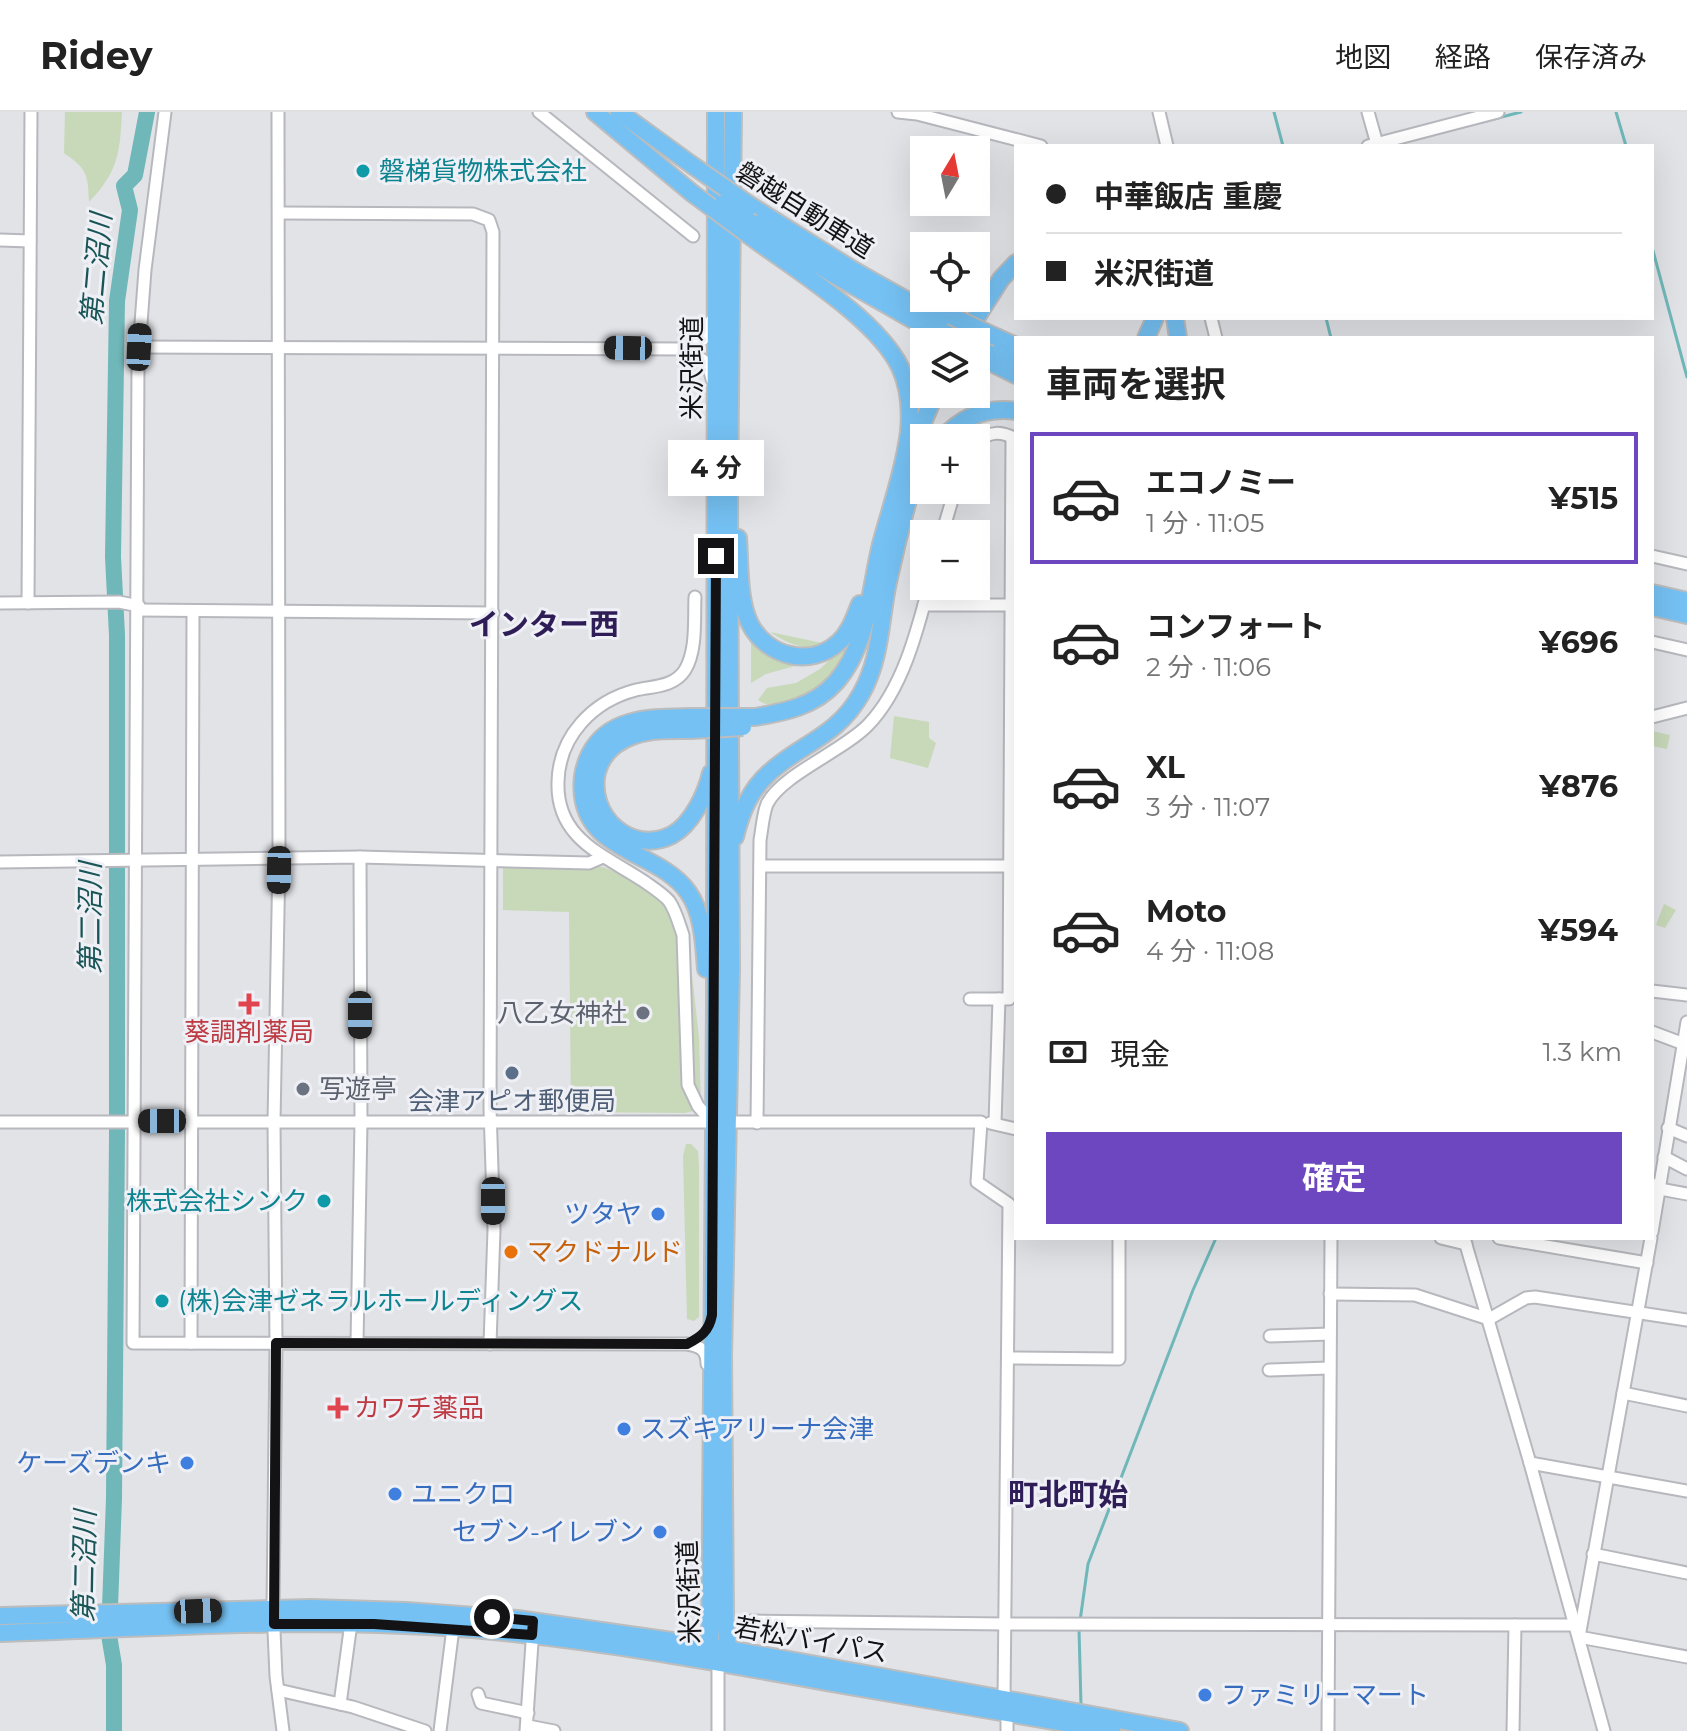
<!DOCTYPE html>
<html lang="ja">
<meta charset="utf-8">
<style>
body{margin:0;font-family:Montserrat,"Noto Sans JP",sans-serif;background:#f2f2f2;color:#222;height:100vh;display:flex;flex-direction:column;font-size:30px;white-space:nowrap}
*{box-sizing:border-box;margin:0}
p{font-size:26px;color:#767676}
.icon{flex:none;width:44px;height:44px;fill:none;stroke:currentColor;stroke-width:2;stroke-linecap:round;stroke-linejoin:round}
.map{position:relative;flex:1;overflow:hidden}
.side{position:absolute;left:1014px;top:224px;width:640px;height:904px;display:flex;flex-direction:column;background:#fff;border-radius:0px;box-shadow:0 8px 32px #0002}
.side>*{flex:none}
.hud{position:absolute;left:1014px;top:32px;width:640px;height:176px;border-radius:0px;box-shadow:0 8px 32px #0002;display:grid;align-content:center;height:176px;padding:0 32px;background:#fff}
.needle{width:52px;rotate:10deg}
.buttons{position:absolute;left:910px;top:24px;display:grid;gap:16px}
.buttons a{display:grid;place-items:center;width:80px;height:80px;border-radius:0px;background:#fff;box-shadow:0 8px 32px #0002;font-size:40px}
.end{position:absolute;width:36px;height:36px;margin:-18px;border:10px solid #131315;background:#fff;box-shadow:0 0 0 4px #fff}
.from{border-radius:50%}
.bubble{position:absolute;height:56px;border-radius:0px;background:#fff;box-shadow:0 8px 32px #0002;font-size:26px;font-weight:700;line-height:56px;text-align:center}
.car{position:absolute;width:24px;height:48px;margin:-24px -12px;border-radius:10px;box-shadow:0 0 6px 2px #0007;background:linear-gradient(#222 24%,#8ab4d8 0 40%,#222 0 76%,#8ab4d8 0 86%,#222 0)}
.hud b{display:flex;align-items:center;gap:28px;height:76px;font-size:30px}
.hud b+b{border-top:2px solid #e0e0e0}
.hud i{width:20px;height:20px;background:#222}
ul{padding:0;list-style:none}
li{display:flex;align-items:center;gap:24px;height:132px;margin:0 16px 12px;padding:0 16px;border:4px solid transparent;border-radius:0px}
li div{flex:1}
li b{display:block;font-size:30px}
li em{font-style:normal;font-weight:700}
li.active{border-color:#6d47c0}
li>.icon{width:72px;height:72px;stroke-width:1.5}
h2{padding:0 32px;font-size:36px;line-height:96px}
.pay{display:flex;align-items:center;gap:20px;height:88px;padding:0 32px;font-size:30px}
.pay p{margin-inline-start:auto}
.action{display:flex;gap:16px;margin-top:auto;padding:16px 32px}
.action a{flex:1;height:92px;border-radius:0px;background:#6d47c0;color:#fff;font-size:32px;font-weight:700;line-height:92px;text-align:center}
header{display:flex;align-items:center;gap:48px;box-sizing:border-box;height:112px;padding:0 40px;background:#fff;border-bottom:2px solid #e0e0e0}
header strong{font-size:38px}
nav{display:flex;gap:44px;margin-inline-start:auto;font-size:28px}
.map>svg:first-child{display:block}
.green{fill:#c8d9b9}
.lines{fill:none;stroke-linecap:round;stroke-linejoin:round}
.stream{stroke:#70b7b9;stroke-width:3}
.river{stroke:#70b7b9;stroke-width:16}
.minor-casing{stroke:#b7b8bd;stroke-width:15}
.highway-casing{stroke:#bdbdbd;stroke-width:20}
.minor{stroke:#fff;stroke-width:11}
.highway{stroke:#75c1f3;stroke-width:16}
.highway-bridge-casing{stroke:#bdbdbd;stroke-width:20;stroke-linecap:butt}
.highway-bridge{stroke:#75c1f3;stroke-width:16}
.route{stroke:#131315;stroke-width:10}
.culture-dot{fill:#0f9aa8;stroke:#eff0f5;stroke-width:3}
.health-dot{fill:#e0444e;stroke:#eff0f5;stroke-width:3}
.worship-dot{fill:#6b7280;stroke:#eff0f5;stroke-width:3}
.service-dot{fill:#5c6f8a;stroke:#eff0f5;stroke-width:3}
.shop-dot{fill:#3f7fe0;stroke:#eff0f5;stroke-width:3}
.food-dot{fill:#e8710a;stroke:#eff0f5;stroke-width:3}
.labels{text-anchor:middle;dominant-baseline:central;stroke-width:6;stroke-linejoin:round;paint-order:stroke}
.culture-label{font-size:26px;fill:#0d838f;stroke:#eff0f5;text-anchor:start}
.street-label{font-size:26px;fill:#131315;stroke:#eff0f5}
.worship-label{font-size:26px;fill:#5b616d;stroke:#eff0f5;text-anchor:end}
.health-label{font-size:26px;fill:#be3a42;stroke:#eff0f5}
.service-label{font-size:26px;fill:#4e5e75;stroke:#eff0f5}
.shop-label{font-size:26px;fill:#366cbe;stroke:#eff0f5;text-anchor:end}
.food-label{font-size:26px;fill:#c56008;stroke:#eff0f5;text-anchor:start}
.water-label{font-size:28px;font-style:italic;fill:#195557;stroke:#eff0f5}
.quarter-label{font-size:30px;font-weight:bold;fill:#2f1d57;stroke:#eff0f5}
</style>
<header>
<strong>Ridey</strong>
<nav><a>地図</a><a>経路</a><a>保存済み</a></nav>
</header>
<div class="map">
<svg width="1687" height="1619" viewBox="0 0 1687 1619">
<rect width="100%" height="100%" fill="#e1e3e7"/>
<!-- green -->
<g class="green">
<path d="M65 0H122C120 41 118 60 89 90 88 62 87 57 64 41Z"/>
<path d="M770 520 822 531C804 541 786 530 770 520Z"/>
<path d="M858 521C850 535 840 561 830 572 816 586 774 601 758 588L767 576 796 571 820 557Z"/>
<polygon points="751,527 770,544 802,552 766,562 751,571"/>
<polygon points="894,604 929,610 929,626 936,631 928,656 890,646"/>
<polygon points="1652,619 1670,623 1667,637 1652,634"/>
<polygon points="503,753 603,755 659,777 688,828 699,925 701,993 697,998 685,1001 571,1000 569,800 503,798"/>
<polygon points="1664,792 1676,798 1665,816 1656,813"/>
<polygon points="686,1032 691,1032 698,1039 699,1054 699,1205 694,1209 687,1207 683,1044"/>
</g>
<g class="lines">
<!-- stream -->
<g class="stream">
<polyline points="1274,0 1283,34"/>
<polyline points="1616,0 1626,34"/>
<polyline points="1482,10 1521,0"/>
<polyline points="1652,135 1687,265"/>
<polyline points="1326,206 1331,226"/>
<polyline points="1080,1509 1088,1452 1193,1178 1216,1126"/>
<polyline points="1079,1517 1081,1593"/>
</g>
<!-- river -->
<polyline class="river" points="114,1619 114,1553 109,1523 114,1386 117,1023 117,523 113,445 117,189 130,98 124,74 135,63 147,0"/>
<!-- minor casing -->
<g class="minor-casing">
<g id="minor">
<path d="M165 0 145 158 138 251 133 1231 687 1232C700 1234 707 1238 707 1252"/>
<polyline points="278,0 279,747 274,1010 276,1231 273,1496 276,1564 283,1619"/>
<polyline points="539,0 693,124"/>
<polyline points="898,0 917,2 1041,34"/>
<polyline points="1159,0 1167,34"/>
<polyline points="1368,0 1377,32"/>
<polyline points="1368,34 1498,0"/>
<polyline points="279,101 473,102 489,108 493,120 490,997 494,1118 490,1232"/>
<polyline points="0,128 30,129"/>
<polyline points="1211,206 1216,226"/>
<path d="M139 235 688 237C701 231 710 224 711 209"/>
<polyline points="688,237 708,252 712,267"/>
<path d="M976 330C991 319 1001 319 1016 327"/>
<polyline points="942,422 955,378"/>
<polyline points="1652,444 1687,452"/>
<path d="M695 485C694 508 697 538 685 558 674 575 654 574 636 578 593 589 559 624 558 670 556 728 605 743 645 770 652 775 663 782 669 789 676 799 679 812 683 823L688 973 698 994 713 1011"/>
<polyline points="0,491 119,490 139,494"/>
<polyline points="28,491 31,0"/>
<polyline points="924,493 1015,493"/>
<polyline points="139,498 493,501"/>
<polyline points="1652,530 1687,538"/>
<polyline points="1652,605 1687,596"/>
<polyline points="0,750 360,745 589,751 603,745"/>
<polyline points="760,754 1015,754"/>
<polyline points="1652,879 1687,883"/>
<polyline points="970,887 1006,887"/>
<polyline points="1009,887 1012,326"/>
<polyline points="1652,920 1684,932"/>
<polyline points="0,1010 981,1010 977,1070 1009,1092 1004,1588 1007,1601 1007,1619"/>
<path d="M757 1011 760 728C762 717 763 702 767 692 781 663 843 639 868 613 902 578 917 520 929 474"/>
<polyline points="990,1011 1016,1017"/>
<polyline points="995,1011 999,887"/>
<polyline points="1668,1016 1687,1024"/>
<polyline points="1664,1045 1687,1057"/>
<polyline points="1652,1072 1660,1077 1687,1082"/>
<polyline points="1652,1120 1687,910"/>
<polyline points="1441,1126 1466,1132"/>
<polyline points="1464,1126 1530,1351 1604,1619"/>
<polyline points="1499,1126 1647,1151"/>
<polyline points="1651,1126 1579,1525 1687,1545"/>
<polyline points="1330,1182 1415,1183 1489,1207 1526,1186 1535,1185 1687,1208"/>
<polyline points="1270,1224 1330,1222"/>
<polyline points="191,1231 193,499"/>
<polyline points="357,1231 361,1010 360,745"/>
<polyline points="1009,1246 1119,1247 1119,1126"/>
<polyline points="1269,1258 1329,1256"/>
<polyline points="1623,1281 1687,1294"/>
<polyline points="1530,1351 1687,1379"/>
<polyline points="1593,1442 1687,1461"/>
<polyline points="751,1509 1006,1512 1576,1513"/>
<polyline points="278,1578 353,1595 425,1619"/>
<polyline points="478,1582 481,1591 528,1601"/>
<polyline points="340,1592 351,1511"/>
<polyline points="528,1614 554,1619"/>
<polyline points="440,1619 453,1516"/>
<polyline points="526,1619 533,1516"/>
<polyline points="718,1619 718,1549"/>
<polyline points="1328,1619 1331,1126"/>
<polyline points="1513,1619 1515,1513"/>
</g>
</g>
<!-- highway casing -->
<g class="highway-casing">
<g id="highway">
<polyline points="595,0 692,81"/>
<polyline points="619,0 692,53"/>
<polyline points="716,0 715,896 710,1535 718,1549"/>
<polyline points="751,94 853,158 947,211"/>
<polyline points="752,111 831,161 952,230"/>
<path d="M750 124C794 157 876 206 900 255 909 274 911 299 909 320 904 358 891 395 881 432 870 477 868 534 836 570 815 594 785 600 755 605"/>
<polyline points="1175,206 1178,226"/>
<polyline points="998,226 1016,234"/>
<polyline points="1146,226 1155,206"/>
<polyline points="961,230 1001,167 1016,151"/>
<polyline points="992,236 1016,248"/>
<polyline points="976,243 1016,263"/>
<path d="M943 326C963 304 987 295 1016 299"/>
<polyline points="913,334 935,282"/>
<path d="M738 426C740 452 738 488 750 512 767 545 811 556 839 530 850 520 854 506 860 492"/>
<polyline points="1652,481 1687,489"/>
<polyline points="1652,495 1687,503"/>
<path d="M688 605C651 606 609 605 590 642 583 656 581 668 583 684 590 741 660 740 688 780 703 801 704 832 706 857"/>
<path d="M691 618C672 618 653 617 635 623 617 629 602 641 597 660 587 703 630 744 672 723 692 712 706 682 711 661"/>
<path d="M735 725C741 700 750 678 769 661 800 632 837 625 861 582 881 547 880 508 888 470 898 424 910 378 924 334"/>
<polyline points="0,1504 311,1496 406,1499 517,1507 728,1537 1180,1619"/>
<path d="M0 1521C157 1516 315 1504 472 1517 599 1528 724 1551 849 1574 937 1589 1024 1604 1112 1619"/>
<polyline points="718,1549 728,1537 725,1507 723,1244 731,857 729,384 733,0"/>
</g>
</g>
<!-- minor -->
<use href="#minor" class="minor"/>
<!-- highway -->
<use href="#highway" class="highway"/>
<!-- highway-bridge casing -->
<g class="highway-bridge-casing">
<g id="highway-bridge">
<polyline points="692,53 751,94"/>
<polyline points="692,81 750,124"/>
<polyline points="723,91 752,111"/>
<polyline points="951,204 998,226"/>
<polyline points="688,605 755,605"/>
<polyline points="691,618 743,615"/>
</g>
</g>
<!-- highway-bridge -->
<use href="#highway-bridge" class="highway-bridge"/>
</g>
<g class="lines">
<!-- route -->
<path class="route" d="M492 1505 533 1509 532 1523 374 1512H274L276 1231 687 1232C701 1225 709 1219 712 1203L716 444"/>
</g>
<!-- markers -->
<g class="culture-dot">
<circle cx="363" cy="59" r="8"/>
<circle cx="324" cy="1089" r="8"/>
<circle cx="162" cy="1189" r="8"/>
</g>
<g class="health-dot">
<path d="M245 880h8v8h8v8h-8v8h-8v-8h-8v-8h8z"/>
<path d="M334 1284h8v8h8v8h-8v8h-8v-8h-8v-8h8z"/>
</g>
<g class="worship-dot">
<circle cx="643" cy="901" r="8"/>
<circle cx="303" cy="977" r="8"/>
</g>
<circle class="service-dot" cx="512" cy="961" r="8"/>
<g class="shop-dot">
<circle cx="658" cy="1102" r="8"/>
<circle cx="624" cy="1317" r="8"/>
<circle cx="187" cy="1351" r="8"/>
<circle cx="395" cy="1382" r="8"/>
<circle cx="660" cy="1420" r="8"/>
<circle cx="1205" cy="1583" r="8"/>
</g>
<circle class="food-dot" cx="511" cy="1140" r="8"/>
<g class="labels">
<!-- culture labels -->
<g class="culture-label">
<text x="379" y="59">磐梯貨物株式会社</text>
<text x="308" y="1089" text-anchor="end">株式会社シンク</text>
<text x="178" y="1189">(株)会津ゼネラルホールディングス</text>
</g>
<!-- street labels -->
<g class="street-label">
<text transform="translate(805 98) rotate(32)">磐越自動車道</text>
<text transform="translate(692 256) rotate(-90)">米沢街道</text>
<text transform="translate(689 1480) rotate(-92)">米沢街道</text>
<text transform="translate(811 1528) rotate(10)">若松バイパス</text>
</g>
<!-- worship labels -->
<g class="worship-label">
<text x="627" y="901">八乙女神社</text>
<text x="319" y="977" text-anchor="start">写遊亭</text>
</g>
<!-- health labels -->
<g class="health-label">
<text x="249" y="920">葵調剤薬局</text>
<text x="354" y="1296" text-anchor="start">カワチ薬品</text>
</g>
<!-- service labels -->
<g class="service-label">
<text x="512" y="989">会津アピオ郵便局</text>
</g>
<!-- shop labels -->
<g class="shop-label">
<text x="642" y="1102">ツタヤ</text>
<text x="640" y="1317" text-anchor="start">スズキアリーナ会津</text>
<text x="171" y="1351">ケーズデンキ</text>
<text x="411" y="1382" text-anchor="start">ユニクロ</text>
<text x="644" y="1420">セブン-イレブン</text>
<text x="1221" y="1583" text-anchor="start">ファミリーマート</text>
</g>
<!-- food labels -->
<g class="food-label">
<text x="527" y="1140">マクドナルド</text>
</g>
<!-- water labels -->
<g class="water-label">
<text transform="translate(96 157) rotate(-85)">第二沼川</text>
<text transform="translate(90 806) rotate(-90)">第二沼川</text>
<text transform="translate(84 1454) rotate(-89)">第二沼川</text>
</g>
<!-- quarter labels -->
<g class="quarter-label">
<text x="544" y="512">インター西</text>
<text x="1068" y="1382">町北町始</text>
</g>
</g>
</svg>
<div class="buttons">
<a><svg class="needle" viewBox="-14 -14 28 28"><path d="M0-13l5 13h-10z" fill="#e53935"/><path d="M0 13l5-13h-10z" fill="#767676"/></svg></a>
<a><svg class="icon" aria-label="locate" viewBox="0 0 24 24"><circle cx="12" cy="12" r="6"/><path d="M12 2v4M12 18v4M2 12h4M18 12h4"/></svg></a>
<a><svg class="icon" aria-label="layers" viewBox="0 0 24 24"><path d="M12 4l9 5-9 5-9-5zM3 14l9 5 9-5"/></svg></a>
<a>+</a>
<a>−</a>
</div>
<i class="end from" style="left:492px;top:1505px"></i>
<i class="end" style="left:716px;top:444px"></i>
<div class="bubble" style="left:668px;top:328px;width:96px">4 分</div>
<i class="car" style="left:139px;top:235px;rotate:3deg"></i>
<i class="car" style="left:628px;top:236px;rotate:271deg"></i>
<i class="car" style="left:279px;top:758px;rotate:181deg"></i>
<i class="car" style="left:360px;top:903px;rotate:180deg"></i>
<i class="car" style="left:162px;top:1009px;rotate:270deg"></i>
<i class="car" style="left:493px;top:1089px;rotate:180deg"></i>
<i class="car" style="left:198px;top:1499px;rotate:88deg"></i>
<div class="hud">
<b><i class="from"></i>中華飯店 重慶</b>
<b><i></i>米沢街道</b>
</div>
<section class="side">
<h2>車両を選択</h2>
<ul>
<li class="active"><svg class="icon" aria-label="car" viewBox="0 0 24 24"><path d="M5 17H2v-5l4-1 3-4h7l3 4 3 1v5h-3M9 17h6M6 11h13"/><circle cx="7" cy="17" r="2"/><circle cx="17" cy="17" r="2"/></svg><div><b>エコノミー</b><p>1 分 · 11:05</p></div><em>¥515</em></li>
<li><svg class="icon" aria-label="car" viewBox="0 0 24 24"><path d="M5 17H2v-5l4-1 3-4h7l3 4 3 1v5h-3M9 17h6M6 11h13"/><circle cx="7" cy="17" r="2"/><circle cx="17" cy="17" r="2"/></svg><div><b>コンフォート</b><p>2 分 · 11:06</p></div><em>¥696</em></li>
<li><svg class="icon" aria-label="car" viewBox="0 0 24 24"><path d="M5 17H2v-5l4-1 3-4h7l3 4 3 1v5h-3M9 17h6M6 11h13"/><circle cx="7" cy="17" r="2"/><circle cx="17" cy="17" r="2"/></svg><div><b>XL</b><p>3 分 · 11:07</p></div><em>¥876</em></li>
<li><svg class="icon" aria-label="car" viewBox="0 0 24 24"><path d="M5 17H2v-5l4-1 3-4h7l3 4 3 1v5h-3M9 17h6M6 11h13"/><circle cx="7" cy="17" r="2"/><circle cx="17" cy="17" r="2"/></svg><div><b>Moto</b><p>4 分 · 11:08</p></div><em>¥594</em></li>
</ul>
<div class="pay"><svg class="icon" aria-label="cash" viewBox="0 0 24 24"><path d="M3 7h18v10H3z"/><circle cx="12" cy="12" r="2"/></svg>現金<p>1.3 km</p></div>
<div class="action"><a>確定</a></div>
</section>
</div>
